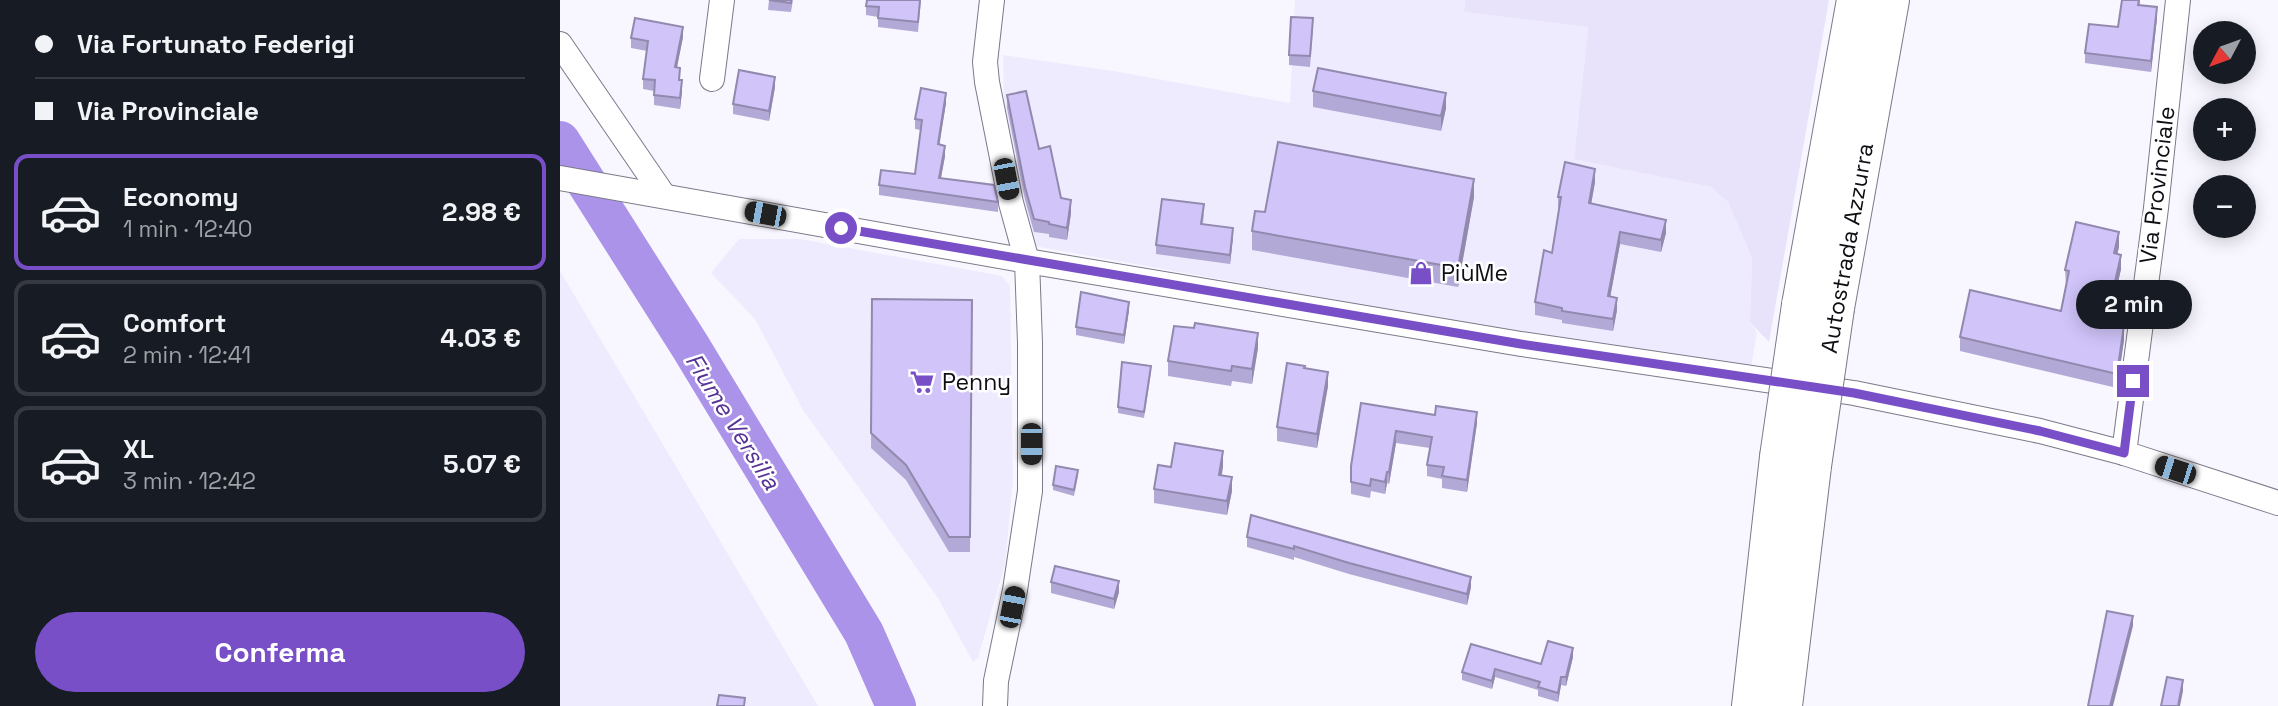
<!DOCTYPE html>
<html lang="it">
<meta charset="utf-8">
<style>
body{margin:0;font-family:"Space Grotesk",sans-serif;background:#242831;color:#f1f3f6;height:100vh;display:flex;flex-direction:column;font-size:26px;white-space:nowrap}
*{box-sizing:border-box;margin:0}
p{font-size:23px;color:#9ea1a6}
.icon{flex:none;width:38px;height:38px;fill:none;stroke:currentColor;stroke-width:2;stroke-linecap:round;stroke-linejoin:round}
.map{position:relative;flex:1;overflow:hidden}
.sheet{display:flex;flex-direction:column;background:#171b24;width:560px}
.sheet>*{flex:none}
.banner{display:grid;align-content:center;height:154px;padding:0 35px;background:#171b24}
.needle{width:46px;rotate:229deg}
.controls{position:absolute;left:1633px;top:21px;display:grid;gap:14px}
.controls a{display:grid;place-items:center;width:63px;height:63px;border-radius:50%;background:#171b24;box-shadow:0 4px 18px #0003;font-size:35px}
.end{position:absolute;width:32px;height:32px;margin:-16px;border:9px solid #794fc8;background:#fff;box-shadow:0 0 0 4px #fff}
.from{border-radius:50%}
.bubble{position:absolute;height:49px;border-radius:24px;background:#171b24;box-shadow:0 4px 18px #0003;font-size:23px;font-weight:600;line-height:49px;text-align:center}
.car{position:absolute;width:21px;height:42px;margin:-21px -10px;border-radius:9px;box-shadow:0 0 5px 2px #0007;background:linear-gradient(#222 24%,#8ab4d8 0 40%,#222 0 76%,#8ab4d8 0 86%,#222 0)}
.banner b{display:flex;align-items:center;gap:24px;height:66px;font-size:26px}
.banner b+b{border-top:2px solid #363941}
.banner i{width:18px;height:18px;background:#f1f3f6}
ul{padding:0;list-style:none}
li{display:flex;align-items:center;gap:21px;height:116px;margin:0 14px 10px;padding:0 21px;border:4px solid #363941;border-radius:14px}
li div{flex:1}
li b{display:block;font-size:26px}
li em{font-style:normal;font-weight:600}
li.on{border-color:#794fc8}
li>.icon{width:63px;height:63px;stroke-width:1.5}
.button{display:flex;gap:14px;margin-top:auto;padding:14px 35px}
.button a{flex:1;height:80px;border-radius:42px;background:#794fc8;color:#fff;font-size:28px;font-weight:600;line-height:80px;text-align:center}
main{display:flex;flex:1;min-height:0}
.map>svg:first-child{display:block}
.built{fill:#efebff}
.green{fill:#e8e3fb}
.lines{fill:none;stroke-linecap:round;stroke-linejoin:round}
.river{stroke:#aa93e8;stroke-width:40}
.minor-casing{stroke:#7c7989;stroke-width:26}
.motorway-casing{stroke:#7c7989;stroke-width:40}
.minor{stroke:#fff;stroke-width:24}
.motorway{stroke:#fff;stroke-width:38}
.motorway-bridge-casing{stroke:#7c7989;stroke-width:40;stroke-linecap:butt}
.motorway-bridge{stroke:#fff;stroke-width:38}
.wall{fill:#b3a9d6}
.shaded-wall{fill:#9289ae}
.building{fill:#d0c4f9;stroke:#9289ae;stroke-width:2}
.route{stroke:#794fc8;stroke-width:9}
.labels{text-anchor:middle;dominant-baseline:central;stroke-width:5;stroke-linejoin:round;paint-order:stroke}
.street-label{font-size:23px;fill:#100e14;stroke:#fff}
.poi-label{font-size:23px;fill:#100e14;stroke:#fff;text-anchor:start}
.water-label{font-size:24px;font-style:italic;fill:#563395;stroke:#fff}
</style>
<main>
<section class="sheet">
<div class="banner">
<b><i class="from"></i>Via Fortunato Federigi</b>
<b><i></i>Via Provinciale</b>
</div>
<ul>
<li class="on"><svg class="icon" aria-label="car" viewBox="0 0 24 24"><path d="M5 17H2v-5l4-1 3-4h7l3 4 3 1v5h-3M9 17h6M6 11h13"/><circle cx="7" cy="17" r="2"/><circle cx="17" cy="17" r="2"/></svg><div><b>Economy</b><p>1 min · 12:40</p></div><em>2.98 €</em></li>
<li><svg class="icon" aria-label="car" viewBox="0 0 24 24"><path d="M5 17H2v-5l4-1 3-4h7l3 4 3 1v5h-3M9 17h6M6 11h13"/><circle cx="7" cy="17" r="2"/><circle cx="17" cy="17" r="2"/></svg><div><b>Comfort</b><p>2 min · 12:41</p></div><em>4.03 €</em></li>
<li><svg class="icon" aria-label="car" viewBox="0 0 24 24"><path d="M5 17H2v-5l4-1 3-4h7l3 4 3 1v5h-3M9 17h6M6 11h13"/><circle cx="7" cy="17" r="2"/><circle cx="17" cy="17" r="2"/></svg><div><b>XL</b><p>3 min · 12:42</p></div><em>5.07 €</em></li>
</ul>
<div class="button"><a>Conferma</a></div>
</section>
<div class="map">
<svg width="1718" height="706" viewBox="0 0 1718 706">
<rect width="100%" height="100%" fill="#f8f6fe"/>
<!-- built -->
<g class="built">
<polygon points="735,0 905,0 904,12 1028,27 1014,158 1151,187 1168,202 1192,258 1190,322 1197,332 1190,374 474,246 455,173 444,106 443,55 553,71 730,103"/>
<polygon points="179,239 240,239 442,276 450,286 453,479 445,564 418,658 413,662 378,598 243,410 195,319 151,273"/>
<polygon points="0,271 258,706 0,706"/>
</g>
<!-- green -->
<polygon class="green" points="905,0 1269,0 1209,342 1190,322 1192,258 1168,202 1151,187 1014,159 1028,27 904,12"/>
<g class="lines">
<!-- river -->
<polyline class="river" points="0,141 130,346 304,633 336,706"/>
<!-- minor casing -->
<g class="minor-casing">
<g id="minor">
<polyline points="432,0 425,62 427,82 451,203 467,261 470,343 470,491 455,590 436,681 435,706"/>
<polyline points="0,44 104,196"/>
<polyline points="152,79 162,0"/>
<polyline points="0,178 467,261 961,344 1294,393 1480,431 1564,453 1718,503"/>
<polyline points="1564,453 1596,208 1618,0"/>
</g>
</g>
<!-- motorway casing -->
<g class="motorway-casing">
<g id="motorway">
<polyline points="1241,305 1296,0"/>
<polyline points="1275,308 1330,0"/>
<polyline points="1191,706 1219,457"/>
<polyline points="1223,706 1252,466"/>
</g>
</g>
<!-- minor -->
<use href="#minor" class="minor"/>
<!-- motorway -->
<use href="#motorway" class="motorway"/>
<!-- motorway-bridge casing -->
<g class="motorway-bridge-casing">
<g id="motorway-bridge">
<polyline points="1219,457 1241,305"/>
<polyline points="1252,466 1275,308"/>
</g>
</g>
<!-- motorway-bridge -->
<use href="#motorway-bridge" class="motorway-bridge"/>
</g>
<!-- wall -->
<g class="wall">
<polygon points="209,0 233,0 231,12 208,10"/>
<polygon points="361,0 358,32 318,27 318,17 306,15 306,6"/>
<polygon points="1580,0 1580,5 1597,18 1591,72 1525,63 1525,53 1558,27"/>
<polygon points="753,29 750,67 729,65 729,55"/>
<polygon points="123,37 117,67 122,91 120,109 94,105 94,91 83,89 83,79 87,51 71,48 71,38"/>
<polygon points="215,87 209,121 173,114 173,104"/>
<polygon points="753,91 886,108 881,131 753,107"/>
<polygon points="447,95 479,149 501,198 511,213 507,240 489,237 489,234 474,232 465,200 447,108"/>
<polygon points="386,103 379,144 385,156 381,178 438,202 438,212 319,195 319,185 355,174 361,130 355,129 355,119"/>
<polygon points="1035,182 1031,204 1106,233 1101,252 1060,244 1050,297 1057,310 1053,331 1002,323 1002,320 975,315 975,302 992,253 999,210 998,209 998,197"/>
<polygon points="914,197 898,287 692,250 692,231 705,212"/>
<polygon points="644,213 643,224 673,237 670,264 596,254 596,245"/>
<polygon points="1559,247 1557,254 1561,269 1549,322 1564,340 1557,388 1400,351 1400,337 1501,311 1506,285 1505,270"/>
<polygon points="312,299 412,300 410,552 389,552 346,480 311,448"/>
<polygon points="569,310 564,344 516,335 516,327"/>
<polygon points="698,348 692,384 672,381 671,386 608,376 608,361"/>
<polygon points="745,368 768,386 757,448 717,441 717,427"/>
<polygon points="591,372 584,418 558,413 558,407"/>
<polygon points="801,403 917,423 907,492 882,488 882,479 867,476 867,465 870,448 836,443 829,484 827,483 825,494 811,491 810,498 791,494 791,466"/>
<polygon points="663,466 662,475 672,491 667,515 594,503 594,489 611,467"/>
<polygon points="518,476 514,496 493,490 493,485"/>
<polygon points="687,537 911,577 911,587 907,605 789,574 734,557 734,560 687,547"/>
<polygon points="491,582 559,592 554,609 491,593"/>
<polygon points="1013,657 1006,686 1001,685 998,702 978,696 978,690 935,677 932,689 902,680 902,672 981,664"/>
</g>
<!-- shaded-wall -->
<g class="shaded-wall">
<polygon points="1597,7 1597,18 1591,72 1591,61"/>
<polygon points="123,27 123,37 115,77 115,67"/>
<polygon points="215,77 215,87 209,121 209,111"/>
<polygon points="122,80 122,91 120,109 120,98"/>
<polygon points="386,93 386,103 378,154 378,144"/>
<polygon points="886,93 886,108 881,131 881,116"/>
<polygon points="385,146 385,156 379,188 379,178"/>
<polygon points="1035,169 1035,182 1029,216 1029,203"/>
<polygon points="914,179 914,197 898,287 898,268"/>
<polygon points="511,200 511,213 507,240 507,228"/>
<polygon points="1106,220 1106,233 1101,252 1101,240"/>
<polygon points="673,228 673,237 670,264 670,255"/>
<polygon points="1060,232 1060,244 1048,309 1048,296"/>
<polygon points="1559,232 1559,247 1554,268 1554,253"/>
<polygon points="1561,255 1561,269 1546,336 1546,322"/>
<polygon points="1057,298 1057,310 1053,331 1053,319"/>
<polygon points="569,302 569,310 564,344 564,335"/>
<polygon points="1564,325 1564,340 1557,388 1557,374"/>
<polygon points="698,333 698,348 692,384 692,369"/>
<polygon points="768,372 768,386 757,448 757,434"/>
<polygon points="917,412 917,423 907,492 907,480"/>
<polygon points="836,431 836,443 829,484 829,472"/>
<polygon points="663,451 663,466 659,489 659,475"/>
<polygon points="827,472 827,483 825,494 825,482"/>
<polygon points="672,477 672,491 667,515 667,501"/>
<polygon points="911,577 911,587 907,605 907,594"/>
<polygon points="559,581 559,592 554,609 554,599"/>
<polygon points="1573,616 1573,626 1553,706 1550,706"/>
<polygon points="1013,648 1013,657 1006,686 1006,677"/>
<polygon points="935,669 935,677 932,689 932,681"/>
<polygon points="1001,677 1001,685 998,702 998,693"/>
<polygon points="1623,680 1623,691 1620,706 1618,706"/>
</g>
<!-- building -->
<g class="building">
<polygon points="209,0 231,0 231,3"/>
<polygon points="307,0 360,0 358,22 318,18 319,7 306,6"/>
<polygon points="1562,0 1579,0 1578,5 1597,7 1591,61 1525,53 1529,24 1558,27"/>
<polygon points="731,17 753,18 750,56 729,55"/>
<polygon points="75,18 123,27 115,67 120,68 119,80 122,80 120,98 94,95 95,80 83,79 88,41 71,38"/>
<polygon points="758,68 886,93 881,116 753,91"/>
<polygon points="179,70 215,77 209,111 173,104"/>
<polygon points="361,88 386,93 378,144 385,146 379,178 434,185 438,202 319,185 321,170 355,174 362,120 355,119"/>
<polygon points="466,91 479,149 490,146 501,198 511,200 507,228 489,224 489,222 474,219 465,187 447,95"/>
<polygon points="718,142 914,179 898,268 692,231 695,211 705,212"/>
<polygon points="1005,162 1035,169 1029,203 1106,220 1101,240 1060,232 1048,296 1057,298 1053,319 1002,311 1002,308 975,302 984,250 992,253 1001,197 998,197"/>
<polygon points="602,199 644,204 641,224 673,228 670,255 596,245"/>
<polygon points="1516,222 1559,232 1554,253 1561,255 1546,322 1564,325 1557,374 1400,337 1410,290 1501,311 1509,271 1505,270"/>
<polygon points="521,292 569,302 564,335 516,327"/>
<polygon points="312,299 412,300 410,537 389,537 346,465 311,433"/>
<polygon points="635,323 698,333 692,369 672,366 671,371 608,361 614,326 634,328"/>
<polygon points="562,362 591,366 584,412 558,407"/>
<polygon points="727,363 745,366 744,368 768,372 757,434 717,427"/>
<polygon points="801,403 875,415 876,406 917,412 907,480 882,476 884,467 867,465 872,437 836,431 829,472 827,472 825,482 811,479 810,486 791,482 791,466"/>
<polygon points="615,443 663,451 659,475 672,477 667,501 594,489 598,465 611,467"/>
<polygon points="496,466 518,470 514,490 493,485"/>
<polygon points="691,515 911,577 907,594 789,563 734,546 734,549 687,537"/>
<polygon points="495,566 559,581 554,599 491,582"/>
<polygon points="1547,611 1573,616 1550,706 1528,706"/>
<polygon points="988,641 1013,648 1006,677 1001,677 998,693 978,687 980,682 935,669 932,681 902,672 911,644 981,664"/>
<polygon points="1607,677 1623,680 1618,706 1601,706"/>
<polygon points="159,695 185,698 184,706 157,706"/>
</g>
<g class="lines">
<!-- route -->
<polyline class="route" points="281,228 961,344 1294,393 1480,431 1564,453 1573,381"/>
</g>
<!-- icons -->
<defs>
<g id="shop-bare" transform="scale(1.89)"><path d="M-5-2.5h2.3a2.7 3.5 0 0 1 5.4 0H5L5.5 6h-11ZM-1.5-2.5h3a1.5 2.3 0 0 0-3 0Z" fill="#794fc8" stroke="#fff" stroke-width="2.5" paint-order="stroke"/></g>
<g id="supermarket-bare" transform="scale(1.89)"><path d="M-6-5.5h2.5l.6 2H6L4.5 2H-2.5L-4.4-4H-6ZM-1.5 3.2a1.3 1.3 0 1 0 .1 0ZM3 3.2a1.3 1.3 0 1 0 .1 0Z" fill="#794fc8" stroke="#fff" stroke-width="2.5" paint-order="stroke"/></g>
</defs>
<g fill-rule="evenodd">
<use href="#shop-bare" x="861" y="273"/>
<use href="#supermarket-bare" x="362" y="382"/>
</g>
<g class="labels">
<!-- street labels -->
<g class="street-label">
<text transform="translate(1597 185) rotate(-83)">Via Provinciale</text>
<text transform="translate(1287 248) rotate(-80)">Autostrada Azzurra</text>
</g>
<!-- poi labels -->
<g class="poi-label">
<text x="881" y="273">PiùMe</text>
<text x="382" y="382">Penny</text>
</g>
<!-- water labels -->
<g class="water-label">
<text transform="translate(173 421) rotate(58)">Fiume Versilia</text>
</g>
</g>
</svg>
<div class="controls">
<a><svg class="needle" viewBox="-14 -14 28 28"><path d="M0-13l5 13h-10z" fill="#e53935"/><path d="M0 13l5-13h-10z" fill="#9ea1a6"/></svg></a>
<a>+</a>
<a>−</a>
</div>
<i class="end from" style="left:281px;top:228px"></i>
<i class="end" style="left:1573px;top:381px"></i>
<div class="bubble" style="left:1516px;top:280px;width:116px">2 min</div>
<i class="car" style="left:446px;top:179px;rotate:169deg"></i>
<i class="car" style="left:205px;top:214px;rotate:281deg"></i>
<i class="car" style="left:471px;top:444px;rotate:180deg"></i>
<i class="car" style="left:1615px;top:470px;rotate:288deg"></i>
<i class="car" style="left:452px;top:607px;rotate:11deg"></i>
</div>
</main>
